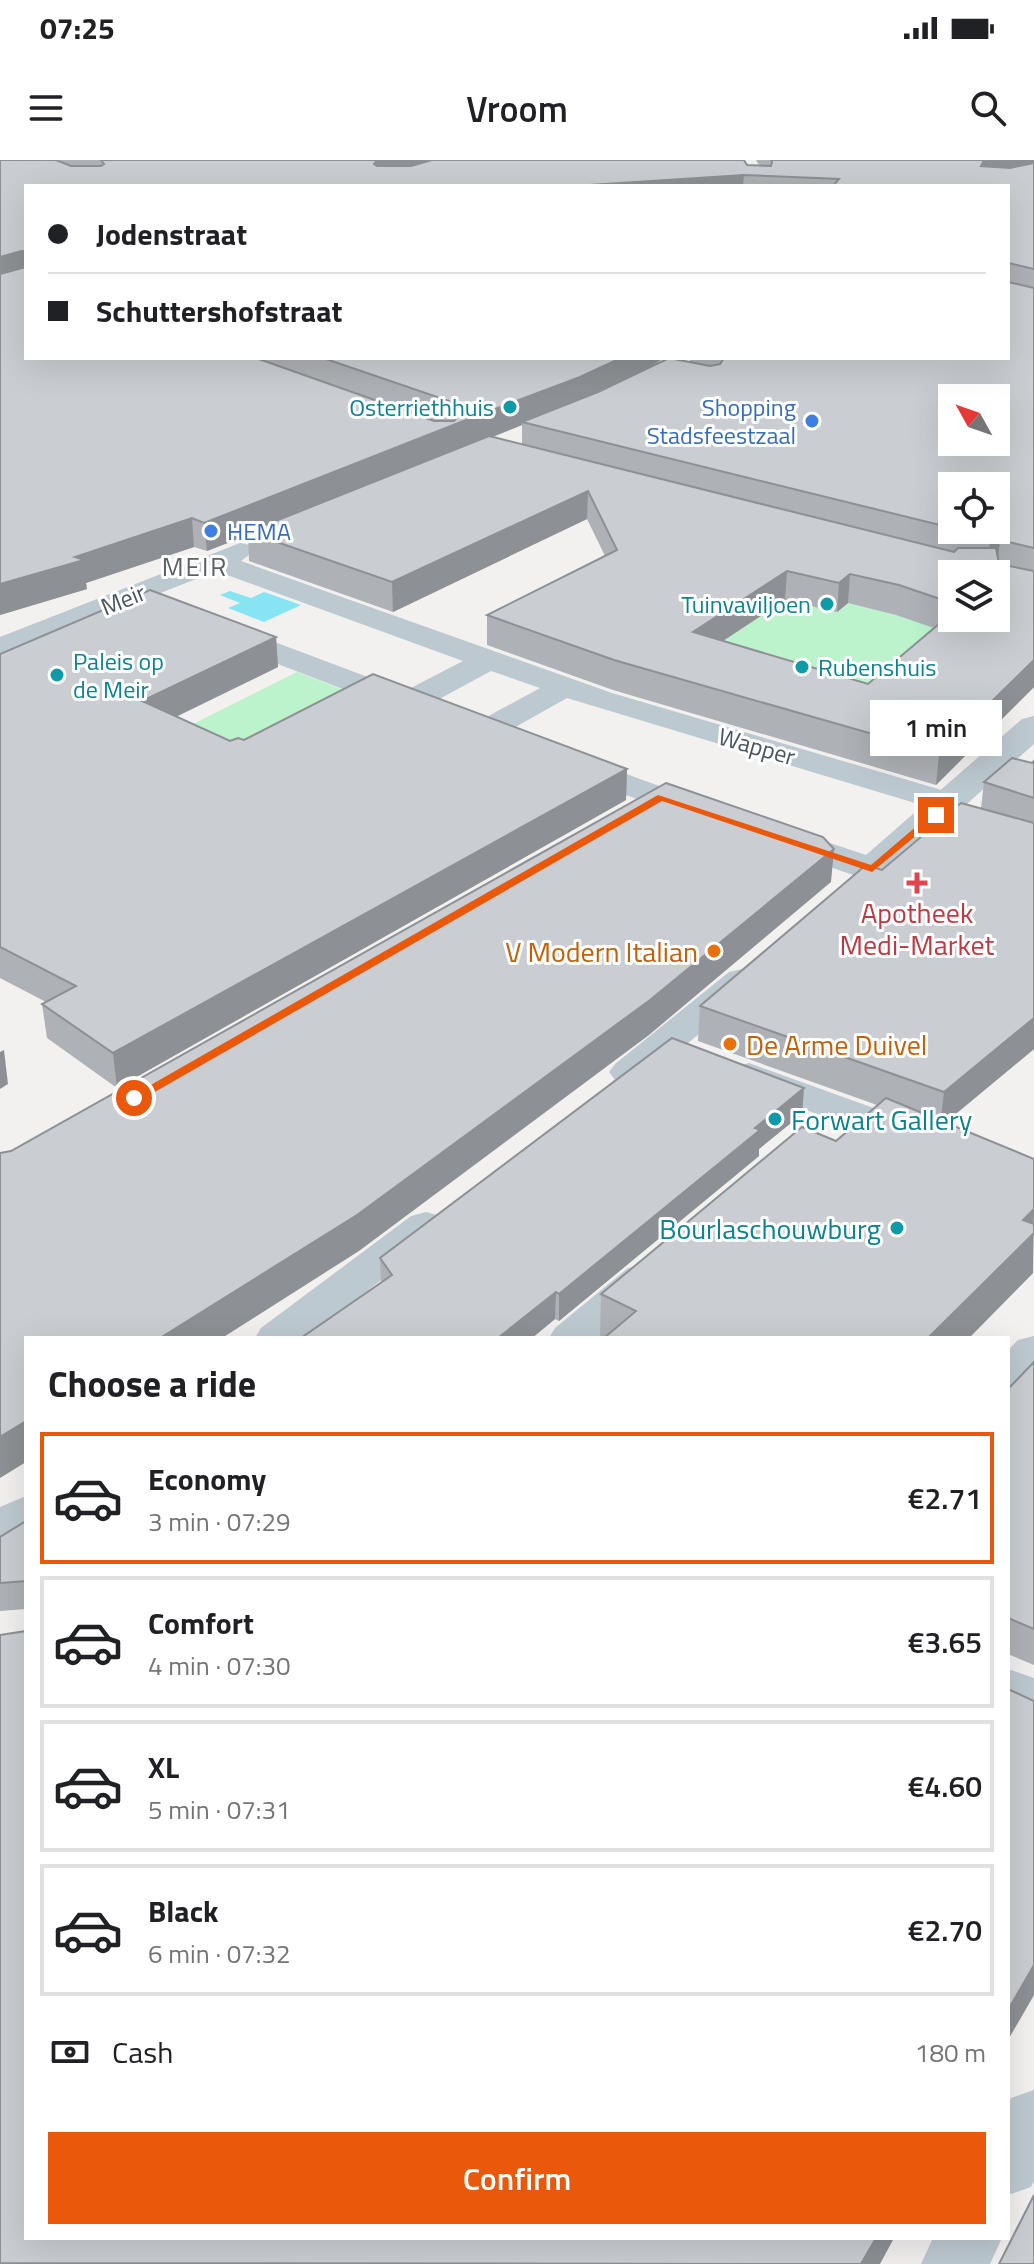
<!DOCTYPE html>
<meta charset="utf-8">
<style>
body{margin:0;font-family:"Titillium Web",sans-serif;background:#f2f2f2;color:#202124;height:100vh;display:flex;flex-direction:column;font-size:30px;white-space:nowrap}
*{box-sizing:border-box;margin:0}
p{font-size:26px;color:#757577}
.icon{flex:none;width:44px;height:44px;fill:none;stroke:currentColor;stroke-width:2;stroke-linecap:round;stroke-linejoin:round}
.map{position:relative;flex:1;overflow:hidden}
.side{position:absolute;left:24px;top:1176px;width:986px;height:904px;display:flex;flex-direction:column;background:#fff;border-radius:0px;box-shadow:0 8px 32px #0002}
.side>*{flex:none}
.banner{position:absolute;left:24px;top:24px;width:986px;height:176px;border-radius:0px;box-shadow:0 8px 32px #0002;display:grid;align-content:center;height:176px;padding:0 24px;background:#fff}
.needle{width:52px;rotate:310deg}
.tools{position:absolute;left:938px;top:224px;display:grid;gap:16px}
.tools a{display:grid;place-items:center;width:72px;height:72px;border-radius:0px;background:#fff;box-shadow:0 8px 32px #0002;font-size:40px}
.end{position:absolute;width:36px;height:36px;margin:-18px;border:10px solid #ea580c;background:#fff;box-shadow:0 0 0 4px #fff}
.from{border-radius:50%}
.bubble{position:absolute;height:56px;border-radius:0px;background:#fff;box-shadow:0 8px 32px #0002;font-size:26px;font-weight:600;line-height:56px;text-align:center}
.banner b{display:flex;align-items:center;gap:28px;height:76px;font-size:30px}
.banner b+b{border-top:2px solid #e0e0e0}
.banner i{width:20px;height:20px;background:#202124}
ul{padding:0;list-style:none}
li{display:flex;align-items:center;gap:24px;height:132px;margin:0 16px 12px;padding:0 8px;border:4px solid #e0e0e0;border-radius:0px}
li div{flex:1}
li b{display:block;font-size:30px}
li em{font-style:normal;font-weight:600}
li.current{border-color:#ea580c}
li>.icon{width:72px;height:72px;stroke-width:1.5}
h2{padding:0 24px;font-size:36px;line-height:96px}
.pay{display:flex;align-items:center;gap:20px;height:88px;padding:0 24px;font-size:30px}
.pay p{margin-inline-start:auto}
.cta{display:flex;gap:16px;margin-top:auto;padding:16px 24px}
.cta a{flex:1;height:92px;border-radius:0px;background:#ea580c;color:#fff;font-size:32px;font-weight:600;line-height:92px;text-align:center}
.status{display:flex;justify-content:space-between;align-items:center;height:56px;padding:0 40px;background:#fff;direction:ltr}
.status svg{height:22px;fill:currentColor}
header{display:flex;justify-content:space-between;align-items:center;height:104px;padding:0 24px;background:#fff;font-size:36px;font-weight:600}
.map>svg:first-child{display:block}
.green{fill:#bcf3cd}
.water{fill:#86e4f3}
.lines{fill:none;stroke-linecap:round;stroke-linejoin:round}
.pedestrian{fill:#bdc9d0;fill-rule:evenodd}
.minor{fill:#bdc9d0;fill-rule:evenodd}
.tertiary{fill:#bdc9d0;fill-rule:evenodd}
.wall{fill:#aeb1b5;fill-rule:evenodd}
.shaded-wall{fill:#8d9094}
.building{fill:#caced3;stroke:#8d9094;stroke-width:2;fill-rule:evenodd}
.route{fill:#ea580c}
.culture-dot{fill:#0f9aa8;stroke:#fff;stroke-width:3}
.shop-dot{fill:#3f7fe0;stroke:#fff;stroke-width:3}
.health-dot{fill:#e0444e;stroke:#fff;stroke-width:3}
.food-dot{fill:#e8710a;stroke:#fff;stroke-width:3}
.labels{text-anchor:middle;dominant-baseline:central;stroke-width:6;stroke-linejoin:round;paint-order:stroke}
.far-culture-label{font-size:24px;fill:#0d838f;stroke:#fff;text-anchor:end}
.far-shop-label{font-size:24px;fill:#366cbe;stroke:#fff;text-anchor:end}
.far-street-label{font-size:24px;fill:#46555f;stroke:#fff}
.far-quarter-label{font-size:26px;letter-spacing:2px;fill:#5c6166;stroke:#fff}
.health-label{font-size:28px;fill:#be3a42;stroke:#fff}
.food-label{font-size:28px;fill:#c56008;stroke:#fff;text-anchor:end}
.culture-label{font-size:28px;fill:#0d838f;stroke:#fff;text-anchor:start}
</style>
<div class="status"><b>07:25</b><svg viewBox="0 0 49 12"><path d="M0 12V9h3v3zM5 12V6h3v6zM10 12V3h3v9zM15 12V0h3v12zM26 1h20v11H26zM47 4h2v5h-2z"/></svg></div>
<header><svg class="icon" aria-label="menu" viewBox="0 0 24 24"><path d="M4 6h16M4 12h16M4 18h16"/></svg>Vroom<svg class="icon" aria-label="search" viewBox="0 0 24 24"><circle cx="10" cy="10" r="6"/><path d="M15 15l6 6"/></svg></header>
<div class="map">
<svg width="1034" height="2104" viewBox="0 0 1034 2104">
<rect width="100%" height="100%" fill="#f3f0f0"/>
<!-- green -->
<g class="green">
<polygon points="743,417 961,471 890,537 691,502"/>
<polygon points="297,512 375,542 251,609 161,580"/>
</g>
<!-- water -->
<polygon class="water" points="230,431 251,438 264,432 301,445 264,462 228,448 240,443 220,435"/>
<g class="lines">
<!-- pedestrian -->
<g class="pedestrian">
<polygon points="240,383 250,385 254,391 241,401 612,533 962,636 967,643 962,650 950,653 938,650 567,538 496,578 485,581 474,578 469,571 474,564 540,528 491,511 419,550 408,552 397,550 213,479 209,473 213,467 224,464 235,467 405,531 463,501 216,411 0,497 0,477"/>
<polygon points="572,594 673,631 678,638 673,645 661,648 561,611 556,604 561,597"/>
<polygon points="742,809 755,812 761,820 755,828 643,920 629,924 615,920 609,912 615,904 729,812"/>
<polygon points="749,903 929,968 935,977 929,986 915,989 901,986 735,923 729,915 735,907"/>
<polygon points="426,1052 441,1056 447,1065 441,1074 306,1178 255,1178 261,1168 411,1056"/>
<polygon points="643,1105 658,1108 665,1118 658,1128 599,1178 549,1178 555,1168 628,1108"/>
<polygon points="1034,1176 1034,1217 1024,1227 1008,1232 1008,1190 1018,1180"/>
<polygon points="26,1336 26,1376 0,1387 0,1347"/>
</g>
<!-- minor -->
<g class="minor">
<polygon points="1034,556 1034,584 885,717 872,720 859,717 763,684 758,676 763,668 776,665 866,695 1022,559"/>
<polygon points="1034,1930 1034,2021 1031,2027 1008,2035 1008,1944 1011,1938"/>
<polygon points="933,2078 1002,2078 990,2104 921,2104"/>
</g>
<!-- tertiary -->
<polygon class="tertiary" points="1008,1509 1034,1518 1034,1562 1008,1552"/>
</g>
<!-- wall -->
<g class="wall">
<path d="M0 0H744L747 5H759L756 0H1034V527L936 625 613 530 487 485V455L605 396 587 359 393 452 249 401 248 375 207 391 194 387 86 423 87 429 0 455ZM26 26H1008V198H690V202L669 198 645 210 664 198H26ZM952 238H996V282H952ZM522 265V284L493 277 515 268ZM952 326H996V370H952ZM952 414H996V458H952ZM785 440 837 452 848 443 896 455 934 468 868 524 723 481Z"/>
<polygon points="276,477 278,507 176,557 230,581 244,580 627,609 626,640 117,928 47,878 42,844 46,842 0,818 0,494"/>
<polygon points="1034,601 1034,889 946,962 1033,1113 969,1178 600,1178 601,1134 836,981 877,945 698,881 700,846 882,710 981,648 984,622"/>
<polygon points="804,928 802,954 759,989 759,996 559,1161 555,1159 532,1178 301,1178 381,1122 380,1098"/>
<polygon points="1034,1202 1034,1505 1008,1494 1008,1229"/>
<polygon points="26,1361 26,1449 0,1451 0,1377"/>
</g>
<!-- shaded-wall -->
<g class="shaded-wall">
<polygon points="377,0 441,0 381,19 374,4"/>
<polygon points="984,0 1034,0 1033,7 980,26 981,6"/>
<polygon points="744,15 743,26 574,26"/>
<polygon points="25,90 26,114 0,122 0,97"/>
<polygon points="621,198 664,198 627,221 522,262 522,265 484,280 472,282 466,288 248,372 248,375 207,391 204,363 471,255"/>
<polygon points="588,331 587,359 393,452 392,422"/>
<polygon points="192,358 194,387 86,423 87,429 0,455 0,424 75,397"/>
<polygon points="1000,380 997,409 987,411 990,382"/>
<polygon points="787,411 785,440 691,502 693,472"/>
<polygon points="850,414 848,443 837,452 839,423"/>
<polygon points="276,477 278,507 144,572 142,541"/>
<polygon points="1034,500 1034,527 936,625 939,593"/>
<polygon points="627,609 626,640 117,928 113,893"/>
<polygon points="834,689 831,722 649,875 359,1091 222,1178 160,1178"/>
<polygon points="1034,858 1034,889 940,967 944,932"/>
<polygon points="4,890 8,924 0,929 0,892"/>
<polygon points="804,928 802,954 759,989 759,996 559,1161 559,1134 755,968"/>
<polygon points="1034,1049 1033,1113 969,1178 928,1178 1023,1060"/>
<polygon points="556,1132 555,1159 532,1178 498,1178"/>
<polygon points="26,1261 26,1302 0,1318 0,1277"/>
<polygon points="1034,1805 1034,1835 1008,1880 1008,1850"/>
<polygon points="876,2078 894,2078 880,2104 861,2104"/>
</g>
<!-- building -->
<g class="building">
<path d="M0 0H56L71 6H101L104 4 101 0H377L374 4 377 6H411L432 0H744L747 5 771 6 772 2 771 0H984L981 6 1010 8 1034 3V109L1009 103 1008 122 1034 128V388L1000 380 990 382 985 376 960 370H996V326H952V368L522 262 598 232 669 198 710 206 720 204 724 198H1008V26H833L839 19 744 15 574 26H26V198H256L434 261H454L460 254 455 243 323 198H621L580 217 484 253 471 255 466 260 204 363 192 358 75 397 84 400 0 424V114L26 107 25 90 0 97ZM952 238H996V282H952Z"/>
<path d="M489 276 954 392 958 388H996L999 404 1034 411V500L939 593 614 500 487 455 617 390 588 331 392 422 248 372ZM787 411 839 423 850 414 899 425 952 443V414H996V458H952V453L868 524 693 472Z"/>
<polygon points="150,430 276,477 142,541 230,581 238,578 244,580 373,514 627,609 113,893 42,844 76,826 0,787 0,494"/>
<polygon points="1012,598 1032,603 1034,601 1034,638 984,622"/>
<polygon points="666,623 823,677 834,689 650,840 357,1055 160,1178 26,1178 26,1261 0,1277 0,993 11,991"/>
<polygon points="961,643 1034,663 1034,858 944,932 700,846 866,705 882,710"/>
<polygon points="672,878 804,928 755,968 760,970 559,1134 556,1132 498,1178 301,1178 392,1115 380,1098"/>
<polygon points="886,938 1034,999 1034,1049 1023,1060 1034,1064 1034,1073 928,1178 604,1178 636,1151 601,1134 802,967 836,981"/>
<polygon points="1034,1202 1034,1469 1008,1458 1008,1229"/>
<polygon points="26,1361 26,1421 0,1423 0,1377"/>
<polygon points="26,1471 26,2078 876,2078 861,2104 0,2103 0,1475"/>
<polygon points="1008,1529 1034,1541 1034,1805 1008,1850"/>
<polygon points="1034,2035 1034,2104 999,2104"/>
</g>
<!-- route -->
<polygon class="route" points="658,635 871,705 932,653 941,655 872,712 662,641 139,941 128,938"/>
<!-- markers -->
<g class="culture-dot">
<circle cx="510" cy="247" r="8"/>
<circle cx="827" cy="444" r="8"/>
<circle cx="802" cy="507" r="8"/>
<circle cx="57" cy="515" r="8"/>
<circle cx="775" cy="959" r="8"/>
<circle cx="897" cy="1068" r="8"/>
</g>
<g class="shop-dot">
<circle cx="812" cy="261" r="8"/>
<circle cx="211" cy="371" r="8"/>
</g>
<path class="health-dot" d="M913 711h8v8h8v8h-8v8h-8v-8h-8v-8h8z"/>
<g class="food-dot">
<circle cx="714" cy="791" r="8"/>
<circle cx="730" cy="884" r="8"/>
</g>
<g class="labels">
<!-- far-culture labels -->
<g class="far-culture-label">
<text x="494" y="247">Osterriethhuis</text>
<text x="811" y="444">Tuinvaviljoen</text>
<text x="73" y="501" text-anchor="start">Paleis op<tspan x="73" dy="28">de Meir</tspan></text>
<text x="818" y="507" text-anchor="start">Rubenshuis</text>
</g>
<!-- far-shop labels -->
<g class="far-shop-label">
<text x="796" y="247">Shopping<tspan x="796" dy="28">Stadsfeestzaal</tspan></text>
<text x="227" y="371" text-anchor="start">HEMA</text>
</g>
<!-- far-street labels -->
<g class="far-street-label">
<text transform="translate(123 439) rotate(-22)">Meir</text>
<text transform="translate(757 586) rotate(16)">Wapper</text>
</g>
<!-- far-quarter labels -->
<g class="far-quarter-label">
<text x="195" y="406">MEIR</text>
</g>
<!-- health labels -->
<g class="health-label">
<text x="917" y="752">Apotheek<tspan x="917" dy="32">Medi-Market</tspan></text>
</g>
<!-- food labels -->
<g class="food-label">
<text x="698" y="791">V Modern Italian</text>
<text x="746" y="884" text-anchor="start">De Arme Duivel</text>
</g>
<!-- culture labels -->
<g class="culture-label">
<text x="791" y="959">Forwart Gallery</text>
<text x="881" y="1068" text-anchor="end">Bourlaschouwburg</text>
</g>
</g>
</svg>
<div class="tools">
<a><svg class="needle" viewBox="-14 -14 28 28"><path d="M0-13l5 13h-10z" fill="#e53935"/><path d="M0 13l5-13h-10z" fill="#757577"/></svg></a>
<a><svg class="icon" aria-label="locate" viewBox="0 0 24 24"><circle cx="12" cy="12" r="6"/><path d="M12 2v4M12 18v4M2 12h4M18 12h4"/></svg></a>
<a><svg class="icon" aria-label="layers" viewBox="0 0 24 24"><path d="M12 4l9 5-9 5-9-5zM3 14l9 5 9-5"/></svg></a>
</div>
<i class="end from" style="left:134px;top:938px"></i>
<i class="end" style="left:936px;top:655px"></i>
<div class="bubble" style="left:870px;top:540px;width:132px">1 min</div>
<div class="banner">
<b><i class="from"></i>Jodenstraat</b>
<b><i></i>Schuttershofstraat</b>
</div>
<section class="side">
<h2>Choose a ride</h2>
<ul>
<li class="current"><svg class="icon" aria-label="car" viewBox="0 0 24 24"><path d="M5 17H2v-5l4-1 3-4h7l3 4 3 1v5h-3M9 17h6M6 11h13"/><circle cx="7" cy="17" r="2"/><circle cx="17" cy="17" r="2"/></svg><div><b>Economy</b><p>3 min · 07:29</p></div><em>€2.71</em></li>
<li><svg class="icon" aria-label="car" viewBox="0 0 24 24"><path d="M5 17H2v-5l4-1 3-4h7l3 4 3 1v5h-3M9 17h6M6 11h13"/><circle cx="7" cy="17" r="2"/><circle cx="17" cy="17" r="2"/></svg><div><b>Comfort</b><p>4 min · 07:30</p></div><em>€3.65</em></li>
<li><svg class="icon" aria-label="car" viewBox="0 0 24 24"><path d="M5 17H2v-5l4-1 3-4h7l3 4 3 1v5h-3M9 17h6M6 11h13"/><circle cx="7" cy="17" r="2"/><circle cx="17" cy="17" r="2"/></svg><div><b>XL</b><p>5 min · 07:31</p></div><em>€4.60</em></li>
<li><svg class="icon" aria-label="car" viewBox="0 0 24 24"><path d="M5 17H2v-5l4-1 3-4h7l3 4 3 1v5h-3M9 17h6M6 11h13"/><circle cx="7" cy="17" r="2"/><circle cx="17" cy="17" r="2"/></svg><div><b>Black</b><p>6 min · 07:32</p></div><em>€2.70</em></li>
</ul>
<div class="pay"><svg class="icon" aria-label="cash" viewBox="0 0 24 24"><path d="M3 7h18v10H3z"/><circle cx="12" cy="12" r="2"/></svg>Cash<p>180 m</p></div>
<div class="cta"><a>Confirm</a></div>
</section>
</div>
